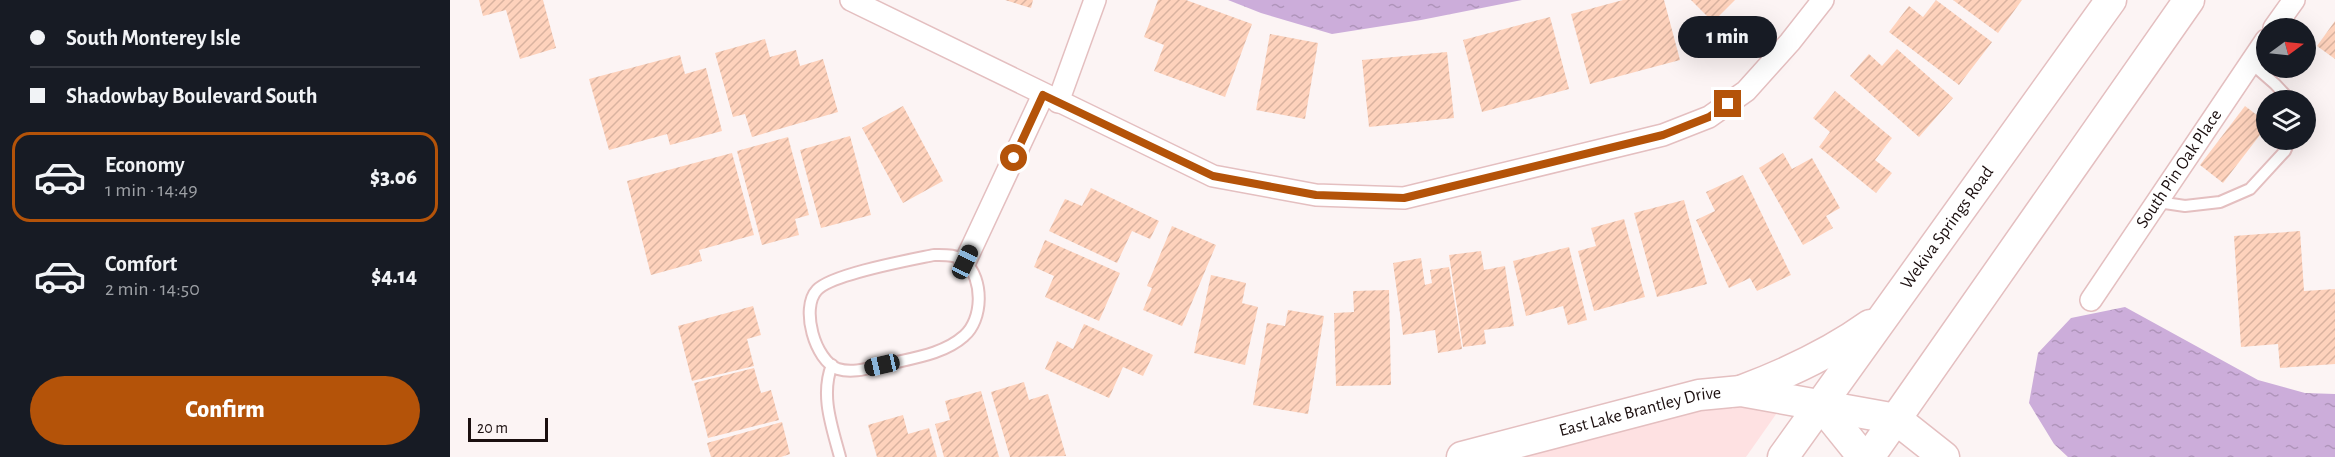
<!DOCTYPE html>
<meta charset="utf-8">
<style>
body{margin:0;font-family:"Alegreya Sans",sans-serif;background:#242831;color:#f1f3f6;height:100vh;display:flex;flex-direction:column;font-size:22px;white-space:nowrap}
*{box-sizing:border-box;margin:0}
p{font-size:20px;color:#9ea1a6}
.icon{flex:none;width:33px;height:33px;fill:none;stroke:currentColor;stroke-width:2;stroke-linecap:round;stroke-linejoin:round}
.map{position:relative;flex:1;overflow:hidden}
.sheet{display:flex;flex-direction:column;background:#171b24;width:450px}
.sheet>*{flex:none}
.top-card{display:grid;align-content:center;height:132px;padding:0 30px;background:#171b24}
.needle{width:39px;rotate:75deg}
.fabs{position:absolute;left:1806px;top:18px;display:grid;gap:12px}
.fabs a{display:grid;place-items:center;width:60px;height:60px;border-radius:50%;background:#171b24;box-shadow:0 6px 24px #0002;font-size:30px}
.scale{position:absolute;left:18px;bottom:15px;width:80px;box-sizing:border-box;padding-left:6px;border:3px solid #1b0f0f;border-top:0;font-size:16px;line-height:21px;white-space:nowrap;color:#1b0f0f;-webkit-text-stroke:4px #fcf4f4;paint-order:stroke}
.end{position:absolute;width:27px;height:27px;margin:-14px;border:8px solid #b45309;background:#fff;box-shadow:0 0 0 3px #fff}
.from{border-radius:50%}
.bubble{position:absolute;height:42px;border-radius:21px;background:#171b24;box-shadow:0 6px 24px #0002;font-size:20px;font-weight:800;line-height:42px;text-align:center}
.car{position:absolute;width:18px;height:36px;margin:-18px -9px;border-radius:8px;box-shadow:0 0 4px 2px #0007;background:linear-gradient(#222 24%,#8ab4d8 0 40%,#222 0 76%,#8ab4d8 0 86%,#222 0)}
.top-card b{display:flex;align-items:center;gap:21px;height:57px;font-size:22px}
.top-card b+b{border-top:2px solid #363941}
.top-card i{width:15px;height:15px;background:#f1f3f6}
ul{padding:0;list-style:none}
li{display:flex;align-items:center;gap:18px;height:90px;margin:0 12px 9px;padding:0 18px;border:3px solid transparent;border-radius:18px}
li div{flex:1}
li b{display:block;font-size:22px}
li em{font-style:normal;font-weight:800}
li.selected{border-color:#b45309}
li>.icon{width:54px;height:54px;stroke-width:1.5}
.action{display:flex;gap:12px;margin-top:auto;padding:12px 30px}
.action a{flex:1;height:69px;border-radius:36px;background:#b45309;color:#fff;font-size:24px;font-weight:800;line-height:69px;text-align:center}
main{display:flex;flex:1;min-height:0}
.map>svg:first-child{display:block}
.built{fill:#fee1e2}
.water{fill:url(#water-ripples)}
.building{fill:url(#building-hatch)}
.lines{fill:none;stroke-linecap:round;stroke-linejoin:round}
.lane-casing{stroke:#e4bfc0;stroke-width:14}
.street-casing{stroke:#e4bfc0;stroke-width:24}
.secondary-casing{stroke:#e4bfc0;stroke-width:33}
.lane{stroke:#fff;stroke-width:10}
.street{stroke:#fff;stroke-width:21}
.secondary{stroke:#fff;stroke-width:30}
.route{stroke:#b45309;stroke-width:8}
.labels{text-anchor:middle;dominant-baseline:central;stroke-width:6;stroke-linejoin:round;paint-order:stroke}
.street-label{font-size:18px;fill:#1b0f0f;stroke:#fcf4f4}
</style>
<main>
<section class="sheet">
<div class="top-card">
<b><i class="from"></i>South Monterey Isle</b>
<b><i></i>Shadowbay Boulevard South</b>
</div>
<ul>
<li class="selected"><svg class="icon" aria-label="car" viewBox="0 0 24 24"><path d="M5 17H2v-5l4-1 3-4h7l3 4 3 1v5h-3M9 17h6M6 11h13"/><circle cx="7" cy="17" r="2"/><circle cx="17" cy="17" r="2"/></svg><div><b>Economy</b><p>1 min · 14:49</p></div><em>$3.06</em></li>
<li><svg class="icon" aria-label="car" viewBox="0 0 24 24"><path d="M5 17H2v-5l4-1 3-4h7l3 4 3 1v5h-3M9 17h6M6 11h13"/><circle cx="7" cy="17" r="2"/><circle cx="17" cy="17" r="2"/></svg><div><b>Comfort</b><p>2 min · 14:50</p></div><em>$4.14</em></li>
</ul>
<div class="action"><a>Confirm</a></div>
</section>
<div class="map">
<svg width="1885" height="457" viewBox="0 0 1885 457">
<defs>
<pattern id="water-ripples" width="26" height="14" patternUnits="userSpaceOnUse" patternTransform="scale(1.5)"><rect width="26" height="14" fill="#ccadda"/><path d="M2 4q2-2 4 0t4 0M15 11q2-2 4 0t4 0" fill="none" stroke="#af94ba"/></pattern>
<pattern id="building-hatch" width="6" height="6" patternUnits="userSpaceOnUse" patternTransform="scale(1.5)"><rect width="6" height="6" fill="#fed2bc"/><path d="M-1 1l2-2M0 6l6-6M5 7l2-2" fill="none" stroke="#d9b3a0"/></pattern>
</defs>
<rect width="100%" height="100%" fill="#fcf4f4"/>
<!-- built -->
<polygon class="built" points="1280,405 1282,409 1292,405 1329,410 1296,457 1065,457 1251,408"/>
<!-- water -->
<g class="water">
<polygon points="778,0 1072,0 971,20 882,34 811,13"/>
<polygon points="1675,307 1808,380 1855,393 1885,394 1885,457 1618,457 1604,444 1579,403 1588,353 1621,318"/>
</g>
<!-- building -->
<g class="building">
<polygon points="29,0 93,0 106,48 70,59 56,10 33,16"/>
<polygon points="555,0 583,0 581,8"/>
<polygon points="708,0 736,0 802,24 775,97 704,71 714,45 694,37"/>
<polygon points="1173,0 1214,0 1230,60 1140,84 1121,14"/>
<polygon points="1241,0 1285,0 1263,22"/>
<polygon points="1486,0 1542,42 1509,85 1439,32 1459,6 1473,17"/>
<polygon points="1503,0 1572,0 1548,33"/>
<polygon points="1100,17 1119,89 1032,112 1013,40"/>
<polygon points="1885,21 1885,59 1867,46"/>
<polygon points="820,34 868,43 855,119 806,110"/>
<polygon points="315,39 320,57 346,50 350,66 373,59 388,112 302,137 295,114 283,117 265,53"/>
<polygon points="1447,49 1503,98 1469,137 1400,76 1419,54 1432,66"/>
<polygon points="997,52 1004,118 919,127 912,60"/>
<polygon points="230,55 235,74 256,68 272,131 220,145 217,134 159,150 139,79"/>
<polygon points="1385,91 1442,138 1425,160 1442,173 1426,193 1369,147 1380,132 1363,118"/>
<polygon points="453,106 493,181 453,203 412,128"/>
<polygon points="1795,106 1816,122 1816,127 1773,183 1750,165"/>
<polygon points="400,136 421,215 371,228 350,150"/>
<polygon points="338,137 359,215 345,219 349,235 312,245 287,151"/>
<polygon points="282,153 304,235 249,250 252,261 201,275 177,181"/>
<polygon points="1333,153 1342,169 1362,158 1390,208 1376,216 1383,228 1353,245 1309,168"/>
<polygon points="1293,175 1341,275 1307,291 1300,278 1279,288 1246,220 1265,211 1256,192"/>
<polygon points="641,188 709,221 700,239 682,231 667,263 599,231 615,199 632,206"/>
<polygon points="1234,200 1257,284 1207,297 1184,213"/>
<polygon points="1174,219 1195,297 1144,311 1128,251 1146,246 1141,228"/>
<polygon points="722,226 766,245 732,326 693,310 702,288 697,286"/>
<polygon points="1850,231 1854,291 1885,289 1885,364 1830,368 1828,344 1791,347 1784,236"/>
<polygon points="595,240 670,273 649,321 595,297 604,276 584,267"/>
<polygon points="1119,247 1137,320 1118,325 1113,306 1076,316 1063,261"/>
<polygon points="1031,251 1034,270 1055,266 1064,326 1034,330 1036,344 1013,347 999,255"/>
<polygon points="971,258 975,285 982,283 980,270 999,267 1012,349 988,353 985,330 953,335 943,263"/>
<polygon points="761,275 796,283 792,303 808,307 795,365 744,353"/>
<polygon points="939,290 941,385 886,386 884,313 904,312 903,291"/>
<polygon points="303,306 311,335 297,339 304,366 242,381 228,326"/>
<polygon points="838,310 874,316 858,414 803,405 817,323 835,326"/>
<polygon points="634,324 703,355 693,376 673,367 659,398 595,369 607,341 623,349"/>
<polygon points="304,368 311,393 321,390 329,420 258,438 244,383"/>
<polygon points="574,382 579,400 598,394 616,456 560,457 541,392"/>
<polygon points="531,391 549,457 494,457 485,424 500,420 495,401"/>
<polygon points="453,415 458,434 479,428 487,457 427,457 418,425"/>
<polygon points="332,422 340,454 331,457 261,457 257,443"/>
</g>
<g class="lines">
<!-- lane casing -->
<g class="lane-casing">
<g id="lane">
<polyline points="1801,63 1825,84 1840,100"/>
<polyline points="1708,202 1735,206 1770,202 1800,189 1835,151 1840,140"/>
<path d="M484 255C494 255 507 254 515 262 534 279 533 320 514 336 494 354 463 358 438 364 422 367 404 374 388 369 365 361 350 308 367 290 382 274 460 260 484 255Z"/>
<path d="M382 365C370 395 382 427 390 457"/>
</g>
</g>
<!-- street casing -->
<g class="street-casing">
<g id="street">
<polyline points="401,0 763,176 866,195 954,198 1213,135 1259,117 1296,91 1340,42 1373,0"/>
<polyline points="1824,28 1844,0"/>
<polyline points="608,102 645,0"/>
<polyline points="515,262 593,95"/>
<path id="s1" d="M1641 300 1816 40"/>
</g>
</g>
<!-- secondary casing -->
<g class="secondary-casing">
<g id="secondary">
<path d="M1293 390C1338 373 1381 353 1420 325"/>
<polyline points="1371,405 1413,457"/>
<path id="s2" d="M1012 457 1249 395 1291 391 1446 419 1494 457"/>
<path id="s3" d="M1333 457 1661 0"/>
<polyline points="1419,457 1739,0"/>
</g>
</g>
<!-- lane -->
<use href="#lane" class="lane"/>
<!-- street -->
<use href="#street" class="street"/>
<!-- secondary -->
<use href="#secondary" class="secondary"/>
</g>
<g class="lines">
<!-- route -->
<polyline class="route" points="564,158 593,95 763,176 866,195 954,198 1213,135 1259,117 1278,104"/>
</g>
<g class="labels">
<!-- street labels -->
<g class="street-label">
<text stroke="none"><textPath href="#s1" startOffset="158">South Pin Oak Place</textPath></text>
<text stroke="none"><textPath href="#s3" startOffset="282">Wekiva Springs Road</textPath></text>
<text stroke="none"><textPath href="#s2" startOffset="184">East Lake Brantley Drive</textPath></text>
</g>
</g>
</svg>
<div class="fabs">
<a><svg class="needle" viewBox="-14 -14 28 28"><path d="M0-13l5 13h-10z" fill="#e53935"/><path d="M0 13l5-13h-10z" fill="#9ea1a6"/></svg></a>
<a><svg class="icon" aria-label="layers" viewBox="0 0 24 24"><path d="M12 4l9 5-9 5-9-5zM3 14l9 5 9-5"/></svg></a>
</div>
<div class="scale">20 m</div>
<i class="end from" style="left:564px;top:158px"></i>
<i class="end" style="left:1278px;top:104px"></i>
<div class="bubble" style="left:1228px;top:16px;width:99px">1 min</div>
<i class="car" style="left:515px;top:262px;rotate:25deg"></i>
<i class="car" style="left:432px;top:365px;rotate:257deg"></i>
</div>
</main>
